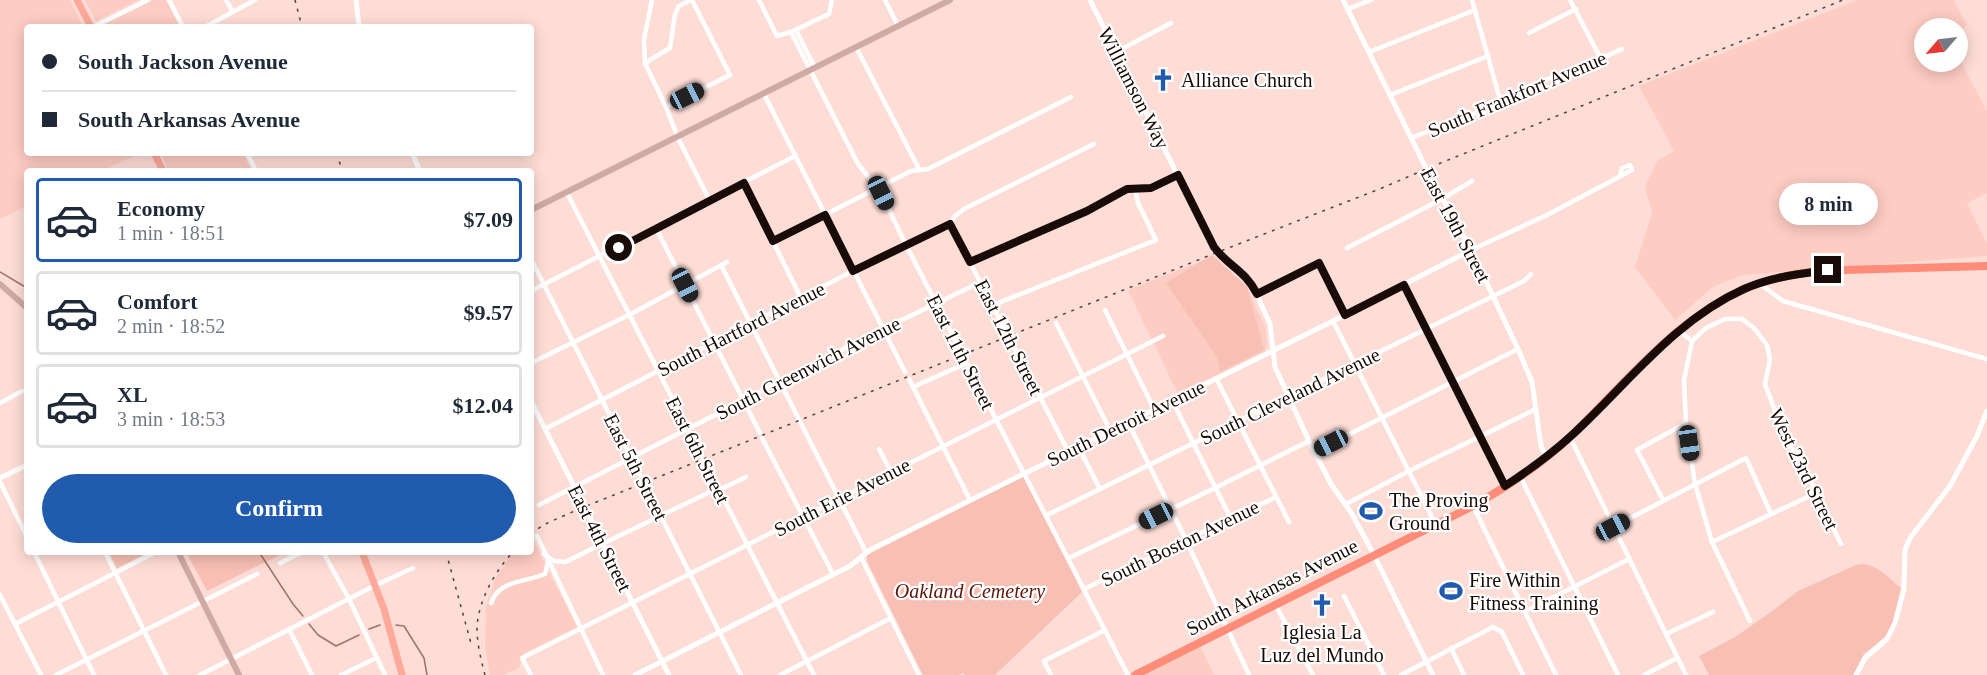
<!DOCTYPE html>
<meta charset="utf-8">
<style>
body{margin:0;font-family:Georgia,serif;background:#f2f2f3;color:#1f2937;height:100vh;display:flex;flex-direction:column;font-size:22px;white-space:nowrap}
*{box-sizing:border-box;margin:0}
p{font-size:20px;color:#747a83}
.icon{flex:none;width:33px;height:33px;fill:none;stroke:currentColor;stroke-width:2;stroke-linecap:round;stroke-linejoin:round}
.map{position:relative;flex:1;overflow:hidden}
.sheet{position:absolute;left:24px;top:168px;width:510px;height:387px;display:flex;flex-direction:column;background:#fff;border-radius:6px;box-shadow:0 3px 15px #0003}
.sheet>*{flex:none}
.top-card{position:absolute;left:24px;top:24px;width:510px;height:132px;border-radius:6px;box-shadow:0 3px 15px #0003;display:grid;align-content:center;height:132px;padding:0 18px;background:#fff}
.needle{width:39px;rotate:242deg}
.tools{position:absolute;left:1914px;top:18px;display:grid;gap:12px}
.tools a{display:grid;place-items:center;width:54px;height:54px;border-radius:50%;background:#fff;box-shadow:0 3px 15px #0003;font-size:30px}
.end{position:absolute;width:27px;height:27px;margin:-14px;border:8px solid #180b08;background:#fff;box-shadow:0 0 0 3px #fff}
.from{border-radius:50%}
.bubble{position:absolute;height:42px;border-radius:21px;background:#fff;box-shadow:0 3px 15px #0003;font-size:20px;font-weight:800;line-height:42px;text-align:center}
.car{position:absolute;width:18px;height:36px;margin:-18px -9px;border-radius:8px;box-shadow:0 0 4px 2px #0007;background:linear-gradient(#222 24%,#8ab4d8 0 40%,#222 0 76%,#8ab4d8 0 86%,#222 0)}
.top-card b{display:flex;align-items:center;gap:21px;height:57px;font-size:22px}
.top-card b+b{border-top:2px solid #e0e1e3}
.top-card i{width:15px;height:15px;background:#1f2937}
ul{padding:10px 0 0;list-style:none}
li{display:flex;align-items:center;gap:18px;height:84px;margin:0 12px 9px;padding:0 6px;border:3px solid #e0e1e3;border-radius:6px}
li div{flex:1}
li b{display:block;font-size:22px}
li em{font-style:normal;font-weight:800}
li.selected{border-color:#205bad}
li>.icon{width:54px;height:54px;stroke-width:1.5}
.primary-button{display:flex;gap:12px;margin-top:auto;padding:12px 18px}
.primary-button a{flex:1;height:69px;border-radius:36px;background:#205bad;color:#fff;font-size:24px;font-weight:800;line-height:69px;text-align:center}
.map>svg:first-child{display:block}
.built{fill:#fdccc2}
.green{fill:#f8c0b4}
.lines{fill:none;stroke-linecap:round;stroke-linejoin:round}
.stream{stroke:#a07269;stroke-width:1.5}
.minor{stroke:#fff;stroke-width:4.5}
.tertiary{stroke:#fff;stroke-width:5}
.secondary{stroke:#cfaaa4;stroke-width:6}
.primary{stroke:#fea99a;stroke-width:7}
.trunk{stroke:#fe8c78;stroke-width:8}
.rail{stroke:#513f3b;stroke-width:1.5;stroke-dasharray:3 6;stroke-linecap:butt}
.route{stroke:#180b08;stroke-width:8}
.labels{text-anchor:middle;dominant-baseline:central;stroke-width:4.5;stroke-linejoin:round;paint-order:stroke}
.poi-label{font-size:20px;fill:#180b08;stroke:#fff;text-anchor:start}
.street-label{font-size:20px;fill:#180b08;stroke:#fff}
.park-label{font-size:20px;font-style:italic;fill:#5d160b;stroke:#fff}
</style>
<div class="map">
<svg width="1987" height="675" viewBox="0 0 1987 675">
<rect width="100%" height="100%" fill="#feddd6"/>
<!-- built -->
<g class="built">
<polygon points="0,0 70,0 83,27 27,27 27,153 140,153 102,171 27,171 27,206 0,219"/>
<polygon points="85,0 139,0 96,21"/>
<polygon points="153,0 166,0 180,27 99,27"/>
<polygon points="1857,0 1954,0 1967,25 1958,31 1958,28 1924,28 1924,62 1958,62 1958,56 1987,112 1987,193 1967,203 1987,244 1987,256 1743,275 1714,286 1675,320 1635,267 1652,213 1645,186 1657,161 1674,151 1639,86"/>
<polygon points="160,153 243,153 252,171 169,171"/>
<polygon points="1212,257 1246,285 1265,327 1267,344 1265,351 1178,394 1128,290"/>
<polygon points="531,536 577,627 523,654 519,668 503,675 490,675 485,646 486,607 496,577 510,557 515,552 531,552"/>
<polygon points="1200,646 1214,675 1141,675"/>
</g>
<!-- green -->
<g class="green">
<polygon points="1212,255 1247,287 1264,350 1220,372 1217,357 1166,283"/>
<polygon points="1023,475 1051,524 1082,592 995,675 965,675 964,673 959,675 923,675 867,561 867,555"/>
<polygon points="109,552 149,552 117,568"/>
<polygon points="186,552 286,552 207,591"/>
<path d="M1864 564C1881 567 1888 578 1901 588L1893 621 1887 635 1864 654 1854 675H1709L1699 656 1735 637 1771 612 1798 591 1856 565Z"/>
</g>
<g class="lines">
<!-- stream -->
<g class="stream">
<polyline points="0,272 27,288"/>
<polyline points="259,552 293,604 303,616"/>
<polyline points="309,624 318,635 336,646 359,635"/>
<polyline points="396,625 404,626 424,658 427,675"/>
<polyline points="369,629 380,625"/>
</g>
<!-- minor -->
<g class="minor">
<polyline points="169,0 183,27"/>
<polyline points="226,0 233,12"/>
<polyline points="652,0 644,39 645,63 666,107 678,138 710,201"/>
<polyline points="759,0 777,36 791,32 829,14 832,0"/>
<polyline points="885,0 898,26"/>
<polyline points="1472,0 1501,103"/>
<polyline points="1570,0 1601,59"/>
<polyline points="1348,9 1371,0"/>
<polyline points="93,27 148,0"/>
<polyline points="205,27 255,0"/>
<polyline points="796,30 815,68"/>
<polyline points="791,32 858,164 881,193 906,245 1128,675"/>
<polyline points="1529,33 1576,9"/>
<polyline points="856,47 919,169"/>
<polyline points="1116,52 1171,23"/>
<polyline points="1369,52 1475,10"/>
<polyline points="645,63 670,48 675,14 679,6 691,0"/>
<polyline points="764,94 905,372"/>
<polyline points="1390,95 1488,56"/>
<polyline points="666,107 730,75 692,0"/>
<polyline points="1411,138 1501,103 1534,84 1589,64 1622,49"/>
<polyline points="247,153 256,171"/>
<polyline points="744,183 801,298"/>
<polyline points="567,193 814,675"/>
<polyline points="950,224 1068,451"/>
<polyline points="656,228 760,433"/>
<polyline points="773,241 911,171 928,169 1071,97"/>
<polyline points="1347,248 1442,199 1472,181"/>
<polyline points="1471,250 1547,215 1632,170 1630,165 1622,168 1620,176"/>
<polyline points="531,259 741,675"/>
<polyline points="970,262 1087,211 1127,189 1151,188 1178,175"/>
<polyline points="721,265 866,552"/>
<polyline points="1759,283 1783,301 1987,359"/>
<polyline points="1404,285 1505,486"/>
<polyline points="531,291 795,156"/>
<polyline points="1257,294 1319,263 1345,315"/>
<polyline points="993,305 1156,240 1138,203 1135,188"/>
<polyline points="1105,310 1154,409"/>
<polyline points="1333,321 1436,525"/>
<polyline points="1056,323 1110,430"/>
<polyline points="1679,331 1692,341 1684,380 1686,423 1695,484 1712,542 1750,621"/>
<polyline points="1692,341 1706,328 1725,319 1742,319 1754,328 1767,345 1770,360 1765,384 1785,438 1804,467 1841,544"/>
<polyline points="531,363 629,315 727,262"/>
<polyline points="1216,378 1289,522"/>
<polyline points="909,379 970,500"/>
<polyline points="913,387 967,363"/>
<polyline points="1172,400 1231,519"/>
<polyline points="0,403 22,391"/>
<polyline points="1128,422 1186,540 1249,675"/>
<polyline points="545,429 853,271 950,224 955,216 964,209 1094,144"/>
<polyline points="1570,437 1686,675"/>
<polyline points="762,438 833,574"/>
<polyline points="1078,446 1100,489"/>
<polyline points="879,449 891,472"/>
<polyline points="1314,452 1518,349"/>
<polyline points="1520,476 1618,675"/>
<polyline points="0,482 27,537"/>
<polyline points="719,490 746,477"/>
<polyline points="1663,500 1637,450 1686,423"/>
<polyline points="1346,504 1409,471 1536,409"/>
<polyline points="539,505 883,329 981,282"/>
<polyline points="1473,506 1556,675"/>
<polyline points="1047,515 1524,281 1531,274"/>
<polyline points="1613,527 1746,458 1771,514"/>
<polyline points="537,536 603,675"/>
<polyline points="1712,542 1816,493"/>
<polyline points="34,552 94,675"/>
<polyline points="105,552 166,675"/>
<polyline points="323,552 349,599 385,675"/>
<polyline points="544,554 554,561 565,562 718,488"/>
<polyline points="861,557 919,675"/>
<polyline points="1069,558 1215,488 1309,441"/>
<polyline points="280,563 303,552"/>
<polyline points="1084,589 1276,497"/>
<polyline points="0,595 41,675"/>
<polyline points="1344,596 1384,675"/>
<path d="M491 603C498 580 527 582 545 574L548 562"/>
<polyline points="1275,604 1313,675"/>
<polyline points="1524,612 1629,559"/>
<polyline points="15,624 156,552"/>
<polyline points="289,629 312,675"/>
<polyline points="1666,634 1713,612"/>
<polyline points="1451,648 1464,675"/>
<polyline points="56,675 257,574"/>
<polyline points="200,675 376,585 413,568"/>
<polyline points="341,675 376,658"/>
<polyline points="531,675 522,658 1163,336"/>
<polyline points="780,675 891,618"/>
<polyline points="1051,675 1044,661 1105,630"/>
<polyline points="1401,675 1493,627 1502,632 1523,675"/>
<polyline points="1644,675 1677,658"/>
</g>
<!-- tertiary -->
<g class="tertiary">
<polyline points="356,0 359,27"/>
<polyline points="1090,0 1211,242 1218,252 1241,271 1251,282 1270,324 1275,367 1309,441 1331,484 1352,514 1374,555 1433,675"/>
<polyline points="1343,0 1428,172 1471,250 1518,349 1532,382 1541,446 1546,457"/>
<polyline points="412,153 420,171"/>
<polyline points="531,401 669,675"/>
<polyline points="0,478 27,465"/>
<polyline points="635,675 850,566 870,550 1333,321 1471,250"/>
<polyline points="1856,675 1865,658 1887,639 1895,623 1904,589 1905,550 1910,538 1950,486 1977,436 1987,411"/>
</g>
<!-- secondary -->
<g class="secondary">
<polyline points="531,210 950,0"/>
<polyline points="0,284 27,308"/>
<polyline points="178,552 239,675"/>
</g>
<!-- primary -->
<g class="primary">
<polyline points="77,0 91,27"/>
<polyline points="154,153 163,171"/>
<polyline points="362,552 384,609 402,675"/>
</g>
<!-- trunk -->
<path class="trunk" d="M1135 675 1473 506C1508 486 1543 463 1572 435 1629 380 1681 312 1757 284 1796 270 1838 270 1878 269 1914 268 1951 267 1987 266"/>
<!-- rail -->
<g class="rail">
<polyline points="295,0 302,27"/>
<polyline points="337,153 342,171"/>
<polyline points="531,534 543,525 579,509 1218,252 1382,188 1426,169 1843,0"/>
<polyline points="446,552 472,647"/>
<path d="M485 675C481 660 477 644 477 628 478 601 495 571 513 552"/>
</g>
</g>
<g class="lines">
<!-- route -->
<path class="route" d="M619 248 744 183 773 241 825 215 853 271 950 224 970 262 1087 211 1127 189 1151 188 1178 175 1214 247C1228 266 1245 270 1257 294L1319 263 1345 315 1404 285 1505 486C1528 471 1550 455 1571 436 1626 386 1673 321 1744 289 1771 277 1799 274 1828 270"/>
</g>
<!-- icons -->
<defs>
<g id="church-bare" transform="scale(1.8)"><path d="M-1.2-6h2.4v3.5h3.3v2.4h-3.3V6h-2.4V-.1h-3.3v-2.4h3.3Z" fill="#205bad" stroke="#fff" stroke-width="2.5" paint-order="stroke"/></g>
<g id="stadium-bare" transform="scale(1.8)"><path d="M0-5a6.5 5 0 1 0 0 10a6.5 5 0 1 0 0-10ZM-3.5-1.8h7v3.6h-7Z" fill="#205bad" stroke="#fff" stroke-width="2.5" paint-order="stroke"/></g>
</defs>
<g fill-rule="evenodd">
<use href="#church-bare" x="1163" y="80"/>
<use href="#stadium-bare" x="1371" y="511"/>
<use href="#stadium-bare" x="1451" y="591"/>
<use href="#church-bare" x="1322" y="605"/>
</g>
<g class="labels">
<!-- poi labels -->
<g class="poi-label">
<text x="1181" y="80">Alliance Church</text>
<text x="1389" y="500">The Proving<tspan x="1389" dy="23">Ground</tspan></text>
<text x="1469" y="580">Fire Within<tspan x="1469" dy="23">Fitness Training</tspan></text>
<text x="1322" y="632" text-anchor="middle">Iglesia La<tspan x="1322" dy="23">Luz del Mundo</tspan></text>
</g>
<!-- street labels -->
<g class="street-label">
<text transform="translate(1134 88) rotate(63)">Williamson Way</text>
<text transform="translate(1517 94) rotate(-23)">South Frankfort Avenue</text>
<text transform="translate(1456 225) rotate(62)">East 19th Street</text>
<text transform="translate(741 329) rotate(-27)">South Hartford Avenue</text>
<text transform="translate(1009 337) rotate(63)">East 12th Street</text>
<text transform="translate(961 352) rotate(63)">East 11th Street</text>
<text transform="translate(808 368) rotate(-27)">South Greenwich Avenue</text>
<text transform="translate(1290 396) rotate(-26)">South Cleveland Avenue</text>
<text transform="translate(1126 423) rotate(-26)">South Detroit Avenue</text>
<text transform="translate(698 450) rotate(63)">East 6th Street</text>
<text transform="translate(636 467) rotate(63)">East 5th Street</text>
<text transform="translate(1804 469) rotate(64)">West 23rd Street</text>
<text transform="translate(842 497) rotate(-27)">South Erie Avenue</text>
<text transform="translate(600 538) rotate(63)">East 4th Street</text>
<text transform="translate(1180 543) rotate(-26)">South Boston Avenue</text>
<text transform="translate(1272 587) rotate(-27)">South Arkansas Avenue</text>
</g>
<!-- park labels -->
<g class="park-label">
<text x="970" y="591">Oakland Cemetery</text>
</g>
</g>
</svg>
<div class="tools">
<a><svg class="needle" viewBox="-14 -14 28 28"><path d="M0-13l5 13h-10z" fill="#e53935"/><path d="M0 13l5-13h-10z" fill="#747a83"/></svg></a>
</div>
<i class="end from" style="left:619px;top:248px"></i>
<i class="end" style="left:1828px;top:270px"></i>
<div class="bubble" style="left:1779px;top:183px;width:99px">8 min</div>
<i class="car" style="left:687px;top:96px;rotate:63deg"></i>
<i class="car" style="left:881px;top:193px;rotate:154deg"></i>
<i class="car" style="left:685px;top:285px;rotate:153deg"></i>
<i class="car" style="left:1331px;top:443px;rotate:243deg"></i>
<i class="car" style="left:1689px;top:443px;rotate:172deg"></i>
<i class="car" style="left:1156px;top:516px;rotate:244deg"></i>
<i class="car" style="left:1613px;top:527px;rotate:62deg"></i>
<div class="top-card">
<b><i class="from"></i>South Jackson Avenue</b>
<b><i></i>South Arkansas Avenue</b>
</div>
<section class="sheet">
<ul>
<li class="selected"><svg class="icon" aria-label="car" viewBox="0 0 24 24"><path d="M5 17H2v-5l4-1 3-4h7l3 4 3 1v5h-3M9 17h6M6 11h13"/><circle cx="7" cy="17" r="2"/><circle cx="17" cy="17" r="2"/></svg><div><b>Economy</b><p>1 min · 18:51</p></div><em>$7.09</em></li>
<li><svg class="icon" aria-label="car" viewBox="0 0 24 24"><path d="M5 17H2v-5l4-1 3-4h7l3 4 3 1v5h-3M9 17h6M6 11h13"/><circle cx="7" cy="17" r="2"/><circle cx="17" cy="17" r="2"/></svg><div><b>Comfort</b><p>2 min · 18:52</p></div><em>$9.57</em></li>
<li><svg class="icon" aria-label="car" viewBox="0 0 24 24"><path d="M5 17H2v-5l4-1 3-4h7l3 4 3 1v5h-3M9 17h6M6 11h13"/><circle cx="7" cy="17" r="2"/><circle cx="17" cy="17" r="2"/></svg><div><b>XL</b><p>3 min · 18:53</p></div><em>$12.04</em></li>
</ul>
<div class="primary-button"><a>Confirm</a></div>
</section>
</div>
